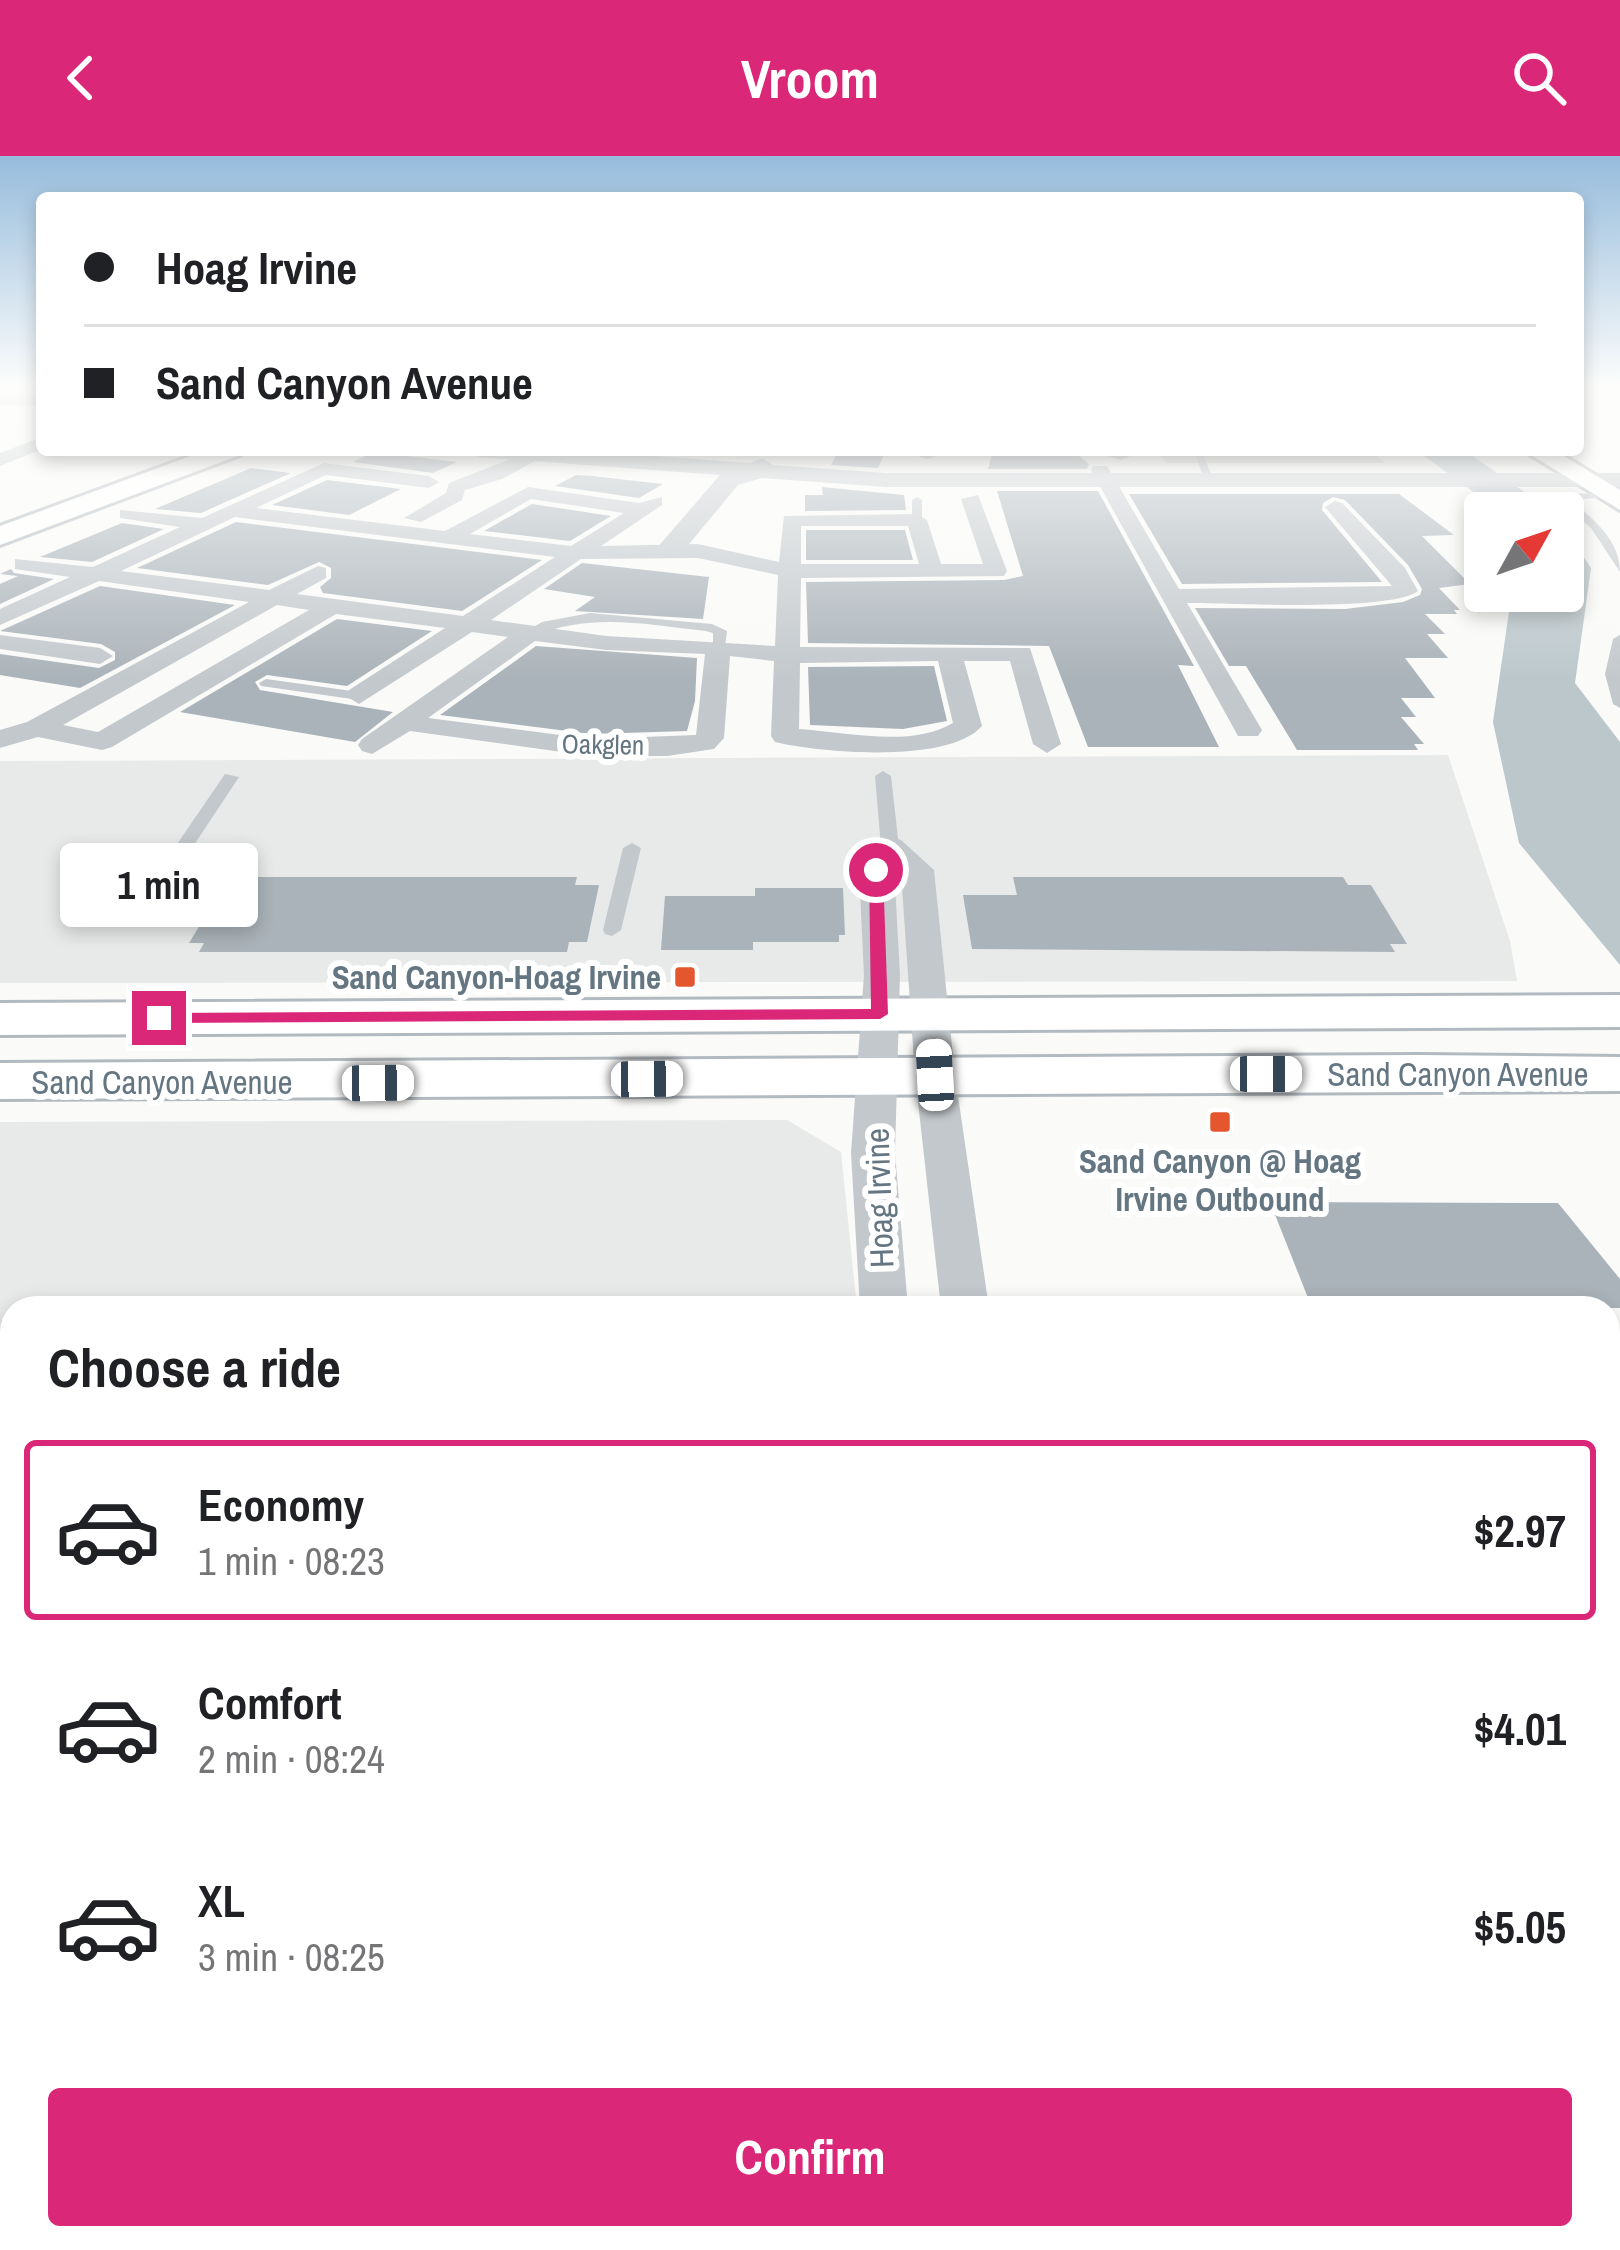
<!DOCTYPE html>
<meta charset="utf-8">
<style>
body{margin:0;font-family:"Archivo Narrow",sans-serif;background:#f2f2f2;color:#202124;height:100vh;display:flex;flex-direction:column;font-size:45px;white-space:nowrap}
*{box-sizing:border-box;margin:0}
p{font-size:39px;color:#757577}
.icon{flex:none;width:66px;height:66px;fill:none;stroke:currentColor;stroke-width:2;stroke-linecap:round;stroke-linejoin:round}
.map{position:relative;flex:1;overflow:hidden}
.details{position:absolute;left:0px;top:1140px;width:1620px;height:954px;display:flex;flex-direction:column;background:#fff;border-radius:36px 36px 0 0;box-shadow:0 6px 18px #0003}
.details>*{flex:none}
.banner{position:absolute;left:36px;top:36px;width:1548px;height:264px;border-radius:12px;box-shadow:0 6px 18px #0003;display:grid;align-content:center;height:264px;padding:0 48px;background:#fff}
.needle{width:78px;rotate:50deg}
.controls{position:absolute;left:1464px;top:336px;display:grid;gap:24px}
.controls a{display:grid;place-items:center;width:120px;height:120px;border-radius:12px;background:#fff;box-shadow:0 6px 18px #0003;font-size:60px}
.end{position:absolute;width:54px;height:54px;margin:-27px;border:15px solid #db2777;background:#fff;box-shadow:0 0 0 6px #fff}
.from{border-radius:50%}
.bubble{position:absolute;height:84px;border-radius:12px;background:#fff;box-shadow:0 6px 18px #0003;font-size:39px;font-weight:700;line-height:84px;text-align:center}
.car{position:absolute;width:36px;height:72px;margin:-36px -18px;border-radius:15px;box-shadow:0 0 9px 3px #0007;background:linear-gradient(#fff 24%,#345 0 40%,#fff 0 76%,#345 0 86%,#fff 0)}
.banner b{display:flex;align-items:center;gap:42px;height:114px;font-size:45px}
.banner b+b{border-top:3px solid #e0e0e0}
.banner i{width:30px;height:30px;background:#202124}
ul{padding:0;list-style:none}
li{display:flex;align-items:center;gap:36px;height:180px;margin:0 24px 18px;padding:0 24px;border:6px solid transparent;border-radius:12px}
li div{flex:1}
li b{display:block;font-size:45px}
li em{font-style:normal;font-weight:700}
li.on{border-color:#db2777}
li>.icon{width:108px;height:108px;stroke-width:1.5}
h2{padding:0 48px;font-size:54px;line-height:144px}
.primary-button{display:flex;gap:24px;margin-top:auto;padding:24px 48px}
.primary-button a{flex:1;height:138px;border-radius:12px;background:#db2777;color:#fff;font-size:48px;font-weight:700;line-height:138px;text-align:center}
header{display:flex;justify-content:space-between;align-items:center;height:156px;padding:0 48px;background:#db2777;color:#fff;font-size:54px;font-weight:700}
.map>svg:first-child{display:block}
.built{fill:#e8e9e9}
.green{fill:#dadfd7}
.water{fill:#bbc7cb}
.building{fill:#aab3b9}
.lines{fill:none;stroke-linecap:round;stroke-linejoin:round}
.secondary-casing{stroke:#b3babf;stroke-width:6}
.service{fill:#c3c8cc;fill-rule:evenodd}
.minor{fill:#c3c8cc;fill-rule:evenodd}
.tertiary{fill:#c3c8cc;fill-rule:evenodd}
.secondary{fill:#fff;fill-rule:evenodd}
.route{fill:#db2777}
.poi-dot{fill:#e4572e;stroke:#fff;stroke-width:4.5}
.labels{text-anchor:middle;dominant-baseline:central;stroke-width:12;stroke-linejoin:round;paint-order:stroke}
.far-street-label{font-size:27px;fill:#657683;stroke:#fff}
.poi-label{font-size:33px;font-weight:bold;fill:#657683;stroke:#fff;text-anchor:end}
.street-label{font-size:33px;fill:#657683;stroke:#fff}
</style>
<header><svg class="icon" aria-label="back" viewBox="0 0 24 24"><path d="M15 5l-7 7 7 7"/></svg>Vroom<svg class="icon" aria-label="search" viewBox="0 0 24 24"><circle cx="10" cy="10" r="6"/><path d="M15 15l6 6"/></svg></header>
<div class="map">
<svg width="1620" height="2094" viewBox="0 0 1620 2094">
<rect width="100%" height="100%" fill="#fafaf8"/>
<!-- built -->
<g class="built">
<polygon points="1448,599 1510,785 1517,825 0,827 0,605"/>
<polygon points="787,964 841,996 857,1152 12,1152 12,2082 1532,2082 1536,2094 0,2094 0,966"/>
</g>
<!-- green -->
<polygon class="green" points="1157,294 1370,294 1385,307 1166,307"/>
<!-- water -->
<g class="water">
<polygon points="1416,294 1464,294 1555,357 1491,357 1483,343"/>
<polygon points="1563,369 1591,412 1575,527 1620,586 1620,809 1519,687 1493,566 1512,435 1563,435"/>
</g>
<!-- building -->
<g class="building">
<polygon points="839,294 879,294 885,297 878,312 831,309"/>
<polygon points="993,294 1072,294 1089,308 1087,313 988,313"/>
<polygon points="374,296 391,298 457,306 433,317 353,306"/>
<polygon points="251,312 291,317 201,357 155,353"/>
<polygon points="576,319 592,320 663,328 639,342 555,330"/>
<polygon points="327,324 401,333 349,359 272,349"/>
<polygon points="822,331 904,339 906,354 805,355 805,339 823,339"/>
<polygon points="997,335 1098,335 1194,510 1178,509 1219,591 1088,591 1049,490 808,487 806,426 1004,424 1023,420"/>
<polygon points="1129,338 1399,338 1454,379 1422,380 1470,428 1439,432 1460,454 1454,454 1457,458 1425,458 1445,478 1427,478 1448,502 1405,502 1435,542 1401,542 1416,561 1401,561 1424,588 1414,588 1418,594 1297,594 1246,510 1229,510 1195,452 1345,453 1403,446 1420,439 1422,433 1408,409 1345,344 1333,341 1323,347 1322,354 1382,426 1182,428"/>
<polygon points="532,348 611,360 570,385 484,375"/>
<polygon points="236,366 542,404 462,455 323,437 320,431 331,422 331,412 319,406 268,429 137,412"/>
<polygon points="122,367 164,373 92,406 40,401"/>
<polygon points="806,374 905,374 913,404 806,404"/>
<polygon points="582,407 709,421 703,463 575,455 595,441 544,433"/>
<polygon points="11,413 14,417 54,423 0,448 0,428 18,420 0,418"/>
<polygon points="100,430 235,449 80,532 0,519 0,498 99,512 115,504 115,496 101,488 0,475"/>
<polygon points="337,463 432,475 347,530 267,519 255,526 260,534 393,556 355,586 180,556"/>
<polygon points="536,490 697,502 695,545 687,575 591,578 440,559"/>
<polygon points="934,510 947,565 903,573 810,569 808,511"/>
<polygon points="253,721 577,721 575,729 599,729 587,786 569,786 567,796 199,796 204,787 189,787 224,730 249,729"/>
<polygon points="1013,721 1343,721 1348,729 1371,729 1407,788 1390,788 1395,796 972,793 963,739 1017,739"/>
<polygon points="755,732 843,732 845,779 839,779 839,786 753,786 753,794 661,794 665,740 755,740"/>
<polygon points="1270,1046 1558,1047 1620,1123 1620,1152 1312,1152"/>
</g>
<g class="lines">
<!-- secondary casing -->
<g class="secondary-casing">
<g id="secondary">
<polygon points="207,294 244,294 240,299 0,389 0,370"/>
<polygon points="1523,294 1554,294 1620,334 1620,354"/>
<polygon points="1620,839 1620,871 0,879 0,847"/>
<polygon points="1418,899 1620,901 1620,935 0,943 0,907"/>
</g>
</g>
<!-- service -->
<g class="service">
<polygon points="1194,294 1244,294 1245,295 1203,299 1214,324 1209,327 1204,324"/>
<polygon points="1483,294 1548,298 1543,301"/>
<path d="M1610 336 1614 341 1581 343 1575 348C1596 365 1620 386 1620 416L1591 372 1563 348 1574 338Z"/>
<polygon points="917,341 922,344 922,364 917,367 912,364 912,344"/>
<path d="M590 457 712 468 727 475 725 491 713 494V477L706 475C640 468 593 456 530 481L523 477 542 466Z"/>
<polygon points="1620,479 1620,552 1613,548 1605,518 1613,483"/>
<polygon points="266,523 359,536 366,540 359,544 261,530 259,527"/>
<polygon points="883,615 891,620 899,691 890,696 881,691 875,620"/>
<polygon points="225,618 239,621 188,698 176,698 173,694"/>
<polygon points="632,687 641,692 621,774 612,780 605,778 603,774 623,692"/>
<rect x="0" y="1432" width="12" height="28"/>
</g>
<!-- minor -->
<g class="minor">
<polygon points="42,281 42,293 0,310 0,297"/>
<polygon points="897,294 953,294 928,303"/>
<polygon points="1088,294 1144,294 1121,304"/>
<polygon points="531,295 540,300 537,304 502,323 465,334 462,344 421,366 404,362 446,337 449,327"/>
<path d="M324 307 429 320 439 326 429 332 326 319 256 352 445 375 528 331 639 347 662 341V349L601 390 698 388 779 406 784 360 917 358 927 364 941 408H983L961 343 978 339 1007 415 1004 420 801 422 800 491 1030 492 1061 588 1047 597 1033 588 1010 505H964L982 570C949 608 821 597 775 586L771 580 774 505 730 500 724 582 714 593 667 600H591L410 575 372 598 362 595 358 589 362 583 508 481 472 476 359 548 346 540 349 534 445 472 336 458 112 591 102 594 38 581 0 592V574L27 566 249 446 99 425 0 469V453L70 421 15 413V403L93 411 180 371 120 362V354L202 362ZM531 343 624 357 571 390 470 378ZM235 361 555 401 463 460 297 438 326 422V412L318 410 269 434 121 415ZM801 370H908L919 408H801ZM698 402 778 419 775 490 606 480 491 464 581 403ZM277 449 309 454 98 576 63 569ZM535 485 606 494 705 498 696 579 591 583 428 562ZM938 505 953 567C912 592 845 576 799 573L800 507Z"/>
<path d="M1093 310H1107L1179 433 1392 430 1325 351 1335 345 1342 347 1405 412 1418 435C1392 456 1229 447 1187 447L1262 574 1258 580H1238L1091 314Z"/>
<polygon points="0,479 100,492 113,500 100,508 0,493"/>
<polygon points="890,681 901,684 934,714 955,919 989,1152 941,1152 915,919 901,717 894,711 900,819 895,997 908,1152 860,1152 851,997 864,819 859,714 879,684"/>
<rect x="0" y="1290" width="12" height="44"/>
<polygon points="1608,2051 1620,2068 1620,2094 1548,2094 1544,2082 1608,2082"/>
</g>
<!-- tertiary -->
<g class="tertiary">
<polygon points="0,237 42,238 42,250 0,249"/>
<polygon points="467,294 573,294 750,307 762,302 773,309 886,317 1620,317 1620,331 886,331 762,322 738,329 680,399 670,401 656,393 720,319 478,301"/>
</g>
<!-- secondary -->
<use href="#secondary" class="secondary"/>
</g>
<!-- sky -->
<linearGradient id="sky" x2="0" y2="1"><stop stop-color="#96bcdc"/><stop offset="0.44" stop-color="#fdfdfc"/><stop offset="1" stop-color="#fdfdfc" stop-opacity="0"/></linearGradient>
<rect width="1620" height="524" fill="url(#sky)"/>
<!-- route -->
<polygon class="route" points="876,710 883,714 888,858 880,863 159,867 151,862 159,857 871,853 869,714"/>
<!-- markers -->
<g class="poi-dot">
<rect x="673" y="809" width="24" height="24" rx="6"/>
<rect x="1208" y="954" width="24" height="24" rx="6"/>
</g>
<g class="labels">
<!-- far-street labels -->
<g class="far-street-label">
<text transform="translate(603 588) rotate(1)">Oakglen</text>
</g>
<!-- poi labels -->
<g class="poi-label">
<text x="661" y="821">Sand Canyon-Hoag Irvine</text>
<text x="1220" y="1005" text-anchor="middle">Sand Canyon @ Hoag<tspan x="1220" dy="38">Irvine Outbound</tspan></text>
</g>
<!-- street labels -->
<g class="street-label">
<text x="1458" y="918">Sand Canyon Avenue</text>
<text x="162" y="926">Sand Canyon Avenue</text>
<text transform="translate(879 1042) rotate(-92)">Hoag Irvine</text>
</g>
</g>
</svg>
<div class="controls">
<a><svg class="needle" viewBox="-14 -14 28 28"><path d="M0-13l5 13h-10z" fill="#e53935"/><path d="M0 13l5-13h-10z" fill="#757577"/></svg></a>
</div>
<i class="end from" style="left:876px;top:714px"></i>
<i class="end" style="left:159px;top:862px"></i>
<div class="bubble" style="left:60px;top:687px;width:198px">1 min</div>
<i class="car" style="left:1266px;top:918px;rotate:90deg"></i>
<i class="car" style="left:935px;top:919px;rotate:357deg"></i>
<i class="car" style="left:647px;top:923px;rotate:89deg"></i>
<i class="car" style="left:378px;top:927px;rotate:89deg"></i>
<div class="banner">
<b><i class="from"></i>Hoag Irvine</b>
<b><i></i>Sand Canyon Avenue</b>
</div>
<section class="details">
<h2>Choose a ride</h2>
<ul>
<li class="on"><svg class="icon" aria-label="car" viewBox="0 0 24 24"><path d="M5 17H2v-5l4-1 3-4h7l3 4 3 1v5h-3M9 17h6M6 11h13"/><circle cx="7" cy="17" r="2"/><circle cx="17" cy="17" r="2"/></svg><div><b>Economy</b><p>1 min · 08:23</p></div><em>$2.97</em></li>
<li><svg class="icon" aria-label="car" viewBox="0 0 24 24"><path d="M5 17H2v-5l4-1 3-4h7l3 4 3 1v5h-3M9 17h6M6 11h13"/><circle cx="7" cy="17" r="2"/><circle cx="17" cy="17" r="2"/></svg><div><b>Comfort</b><p>2 min · 08:24</p></div><em>$4.01</em></li>
<li><svg class="icon" aria-label="car" viewBox="0 0 24 24"><path d="M5 17H2v-5l4-1 3-4h7l3 4 3 1v5h-3M9 17h6M6 11h13"/><circle cx="7" cy="17" r="2"/><circle cx="17" cy="17" r="2"/></svg><div><b>XL</b><p>3 min · 08:25</p></div><em>$5.05</em></li>
</ul>
<div class="primary-button"><a>Confirm</a></div>
</section>
</div>
